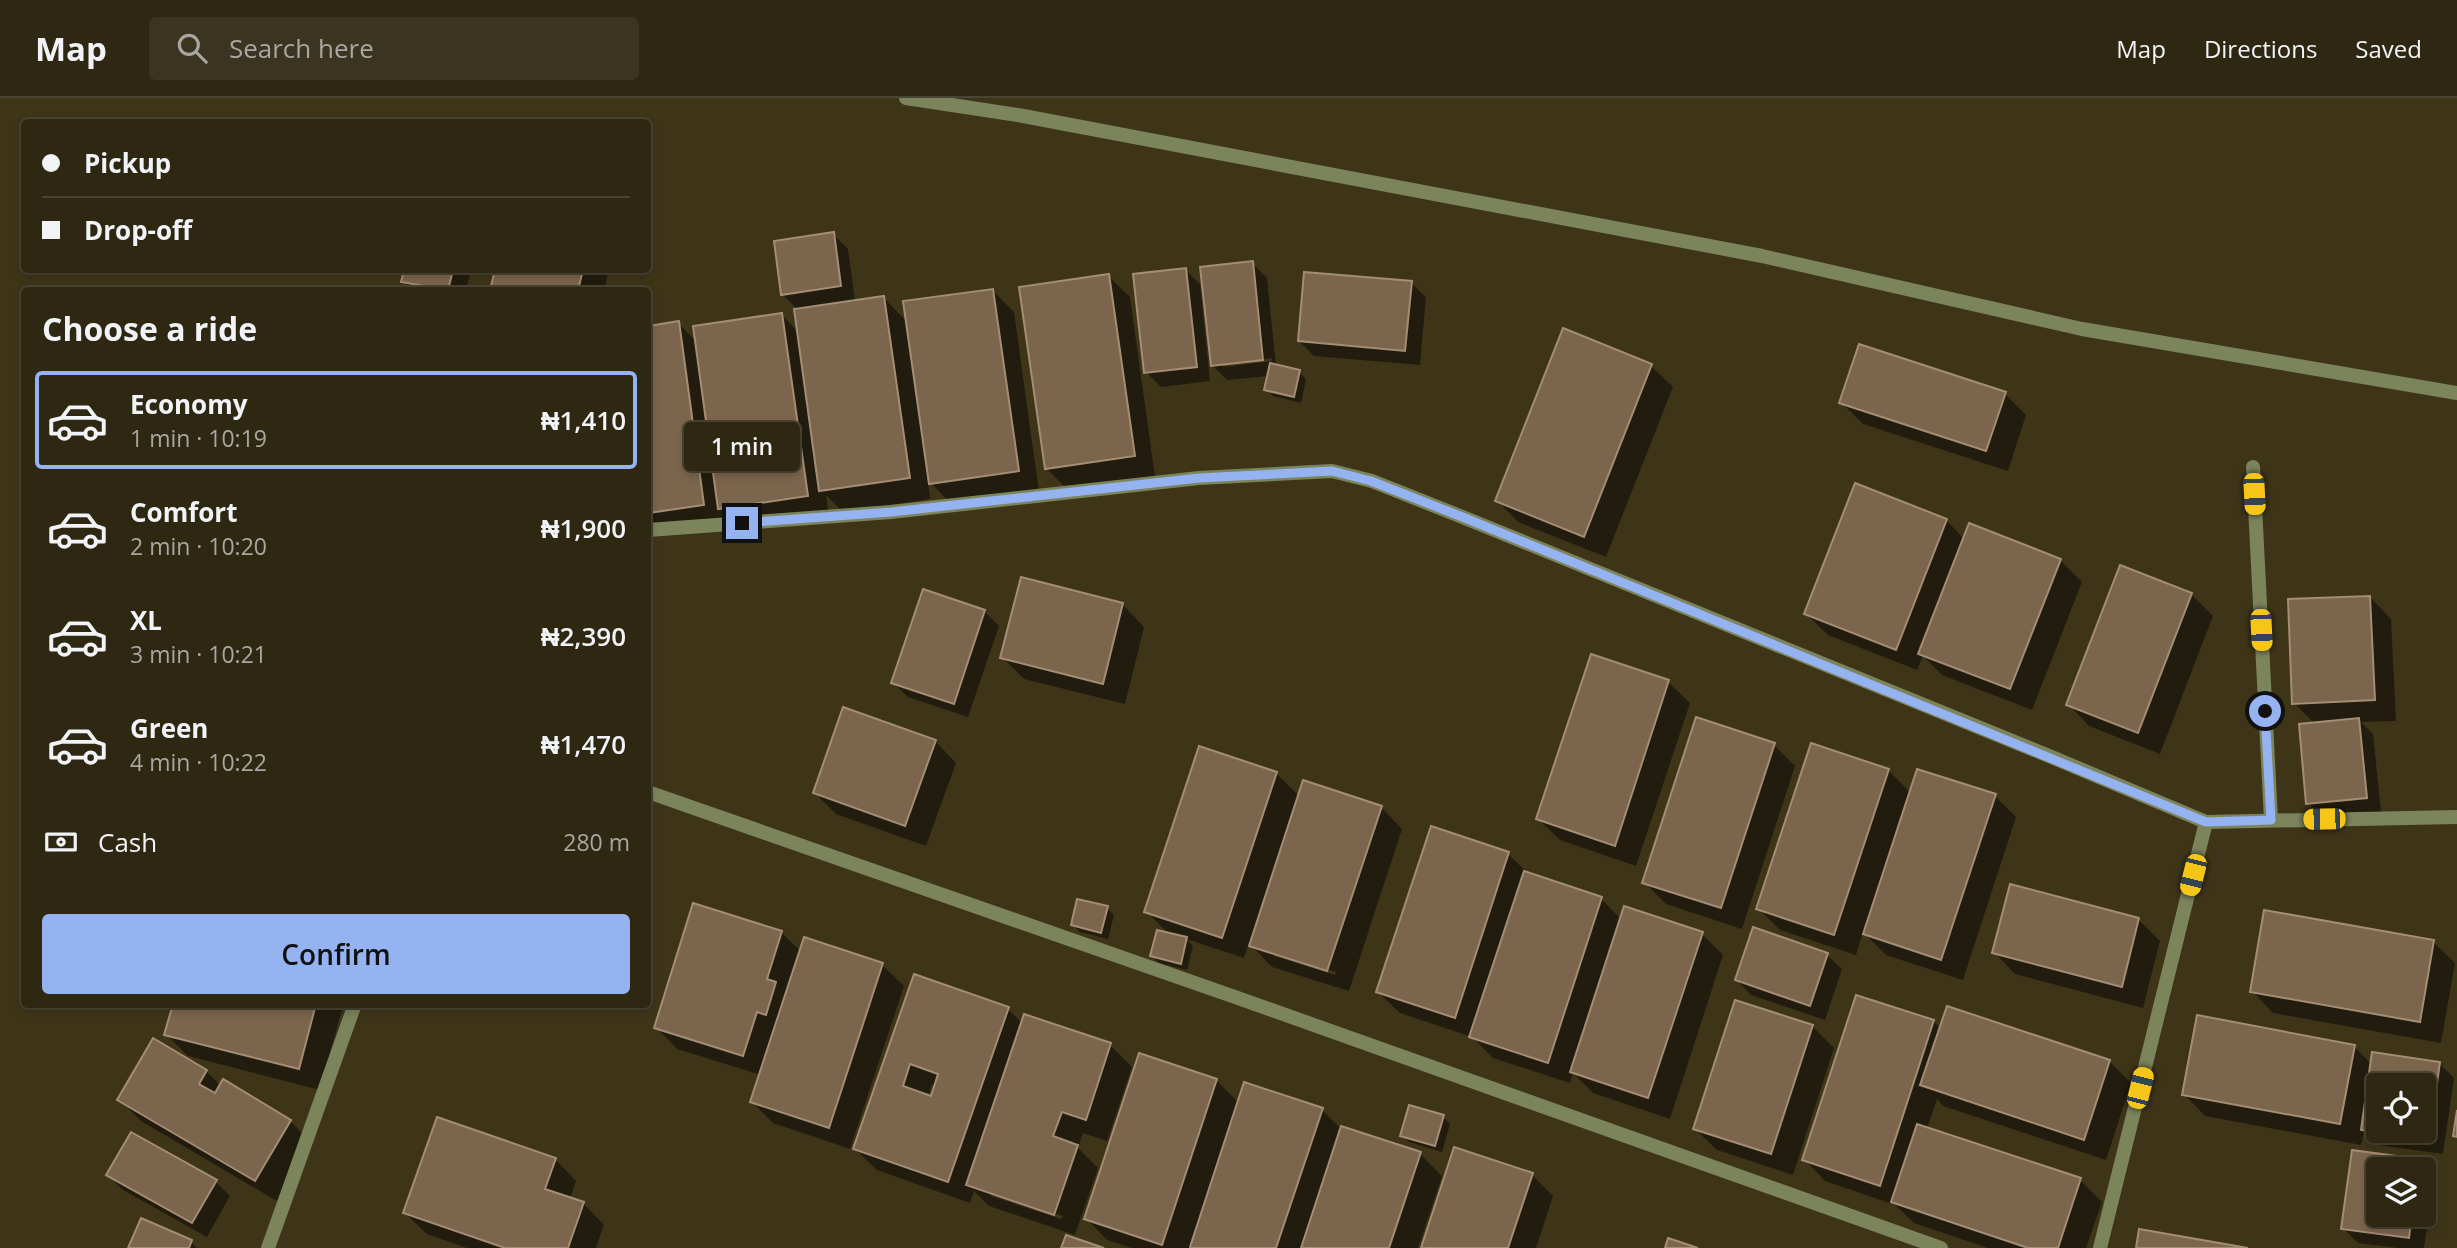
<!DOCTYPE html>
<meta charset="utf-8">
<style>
body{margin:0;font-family:"Open Sans",sans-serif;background:#3a3421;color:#f1f3f6;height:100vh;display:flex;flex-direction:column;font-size:26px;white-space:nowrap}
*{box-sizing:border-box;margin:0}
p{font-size:23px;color:#a7a6a0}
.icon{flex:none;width:38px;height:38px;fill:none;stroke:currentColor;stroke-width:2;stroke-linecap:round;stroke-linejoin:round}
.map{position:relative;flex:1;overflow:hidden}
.side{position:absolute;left:21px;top:189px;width:630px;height:721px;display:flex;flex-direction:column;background:#2e2813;border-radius:7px;box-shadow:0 4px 10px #0003,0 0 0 2px #494433}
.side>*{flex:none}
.top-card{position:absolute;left:21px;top:21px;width:630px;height:154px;border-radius:7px;box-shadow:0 4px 10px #0003,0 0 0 2px #494433;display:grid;align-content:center;height:154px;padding:0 21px;background:#2e2813}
.tools{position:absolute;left:2366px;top:975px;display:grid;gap:14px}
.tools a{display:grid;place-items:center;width:70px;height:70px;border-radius:7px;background:#2e2813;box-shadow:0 4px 10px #0003,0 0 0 2px #494433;font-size:35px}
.end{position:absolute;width:32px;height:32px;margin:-16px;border:9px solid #95b2f1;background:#111;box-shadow:0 0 0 4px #111}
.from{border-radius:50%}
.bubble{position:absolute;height:49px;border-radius:7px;background:#2e2813;box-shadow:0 4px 10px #0003,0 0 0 2px #494433;font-size:23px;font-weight:600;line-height:49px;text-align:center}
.car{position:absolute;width:21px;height:42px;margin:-21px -10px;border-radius:9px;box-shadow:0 0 5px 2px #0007;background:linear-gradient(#f5c518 24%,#345 0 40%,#f5c518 0 76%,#345 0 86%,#f5c518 0)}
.top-card b{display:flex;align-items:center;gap:24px;height:66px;font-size:26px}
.top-card b+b{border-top:2px solid #494433}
.top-card i{width:18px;height:18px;background:#f1f3f6}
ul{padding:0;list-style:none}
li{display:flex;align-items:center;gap:21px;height:98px;margin:0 14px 10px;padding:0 7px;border:4px solid transparent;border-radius:7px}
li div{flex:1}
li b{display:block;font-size:26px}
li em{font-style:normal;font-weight:600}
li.active{border-color:#95b2f1}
li>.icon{width:63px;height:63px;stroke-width:1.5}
h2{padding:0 21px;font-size:32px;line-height:84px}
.pay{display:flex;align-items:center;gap:18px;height:77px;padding:0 21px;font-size:26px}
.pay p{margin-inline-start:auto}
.cta{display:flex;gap:14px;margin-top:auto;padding:14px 21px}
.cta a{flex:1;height:80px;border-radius:7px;background:#95b2f1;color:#111;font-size:28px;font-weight:600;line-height:80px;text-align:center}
header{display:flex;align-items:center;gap:42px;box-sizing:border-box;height:98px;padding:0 35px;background:#2e2813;border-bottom:2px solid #494433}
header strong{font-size:33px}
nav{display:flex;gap:38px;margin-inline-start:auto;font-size:24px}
.search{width:490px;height:63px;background:#3a3421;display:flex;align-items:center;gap:18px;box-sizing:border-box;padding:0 24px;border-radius:7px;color:#a7a6a0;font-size:26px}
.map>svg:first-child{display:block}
.shadow{fill:#0007;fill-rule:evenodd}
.building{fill:#7b654d;stroke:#a48d74;stroke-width:2;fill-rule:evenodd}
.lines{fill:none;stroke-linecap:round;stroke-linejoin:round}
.minor{stroke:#7c845c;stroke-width:14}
.route{stroke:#95b2f1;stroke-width:9}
</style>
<header>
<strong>Map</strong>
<div class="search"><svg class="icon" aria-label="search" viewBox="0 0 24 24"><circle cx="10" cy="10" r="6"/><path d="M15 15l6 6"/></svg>Search here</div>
<nav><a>Map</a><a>Directions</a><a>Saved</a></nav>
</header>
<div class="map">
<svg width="2457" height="1150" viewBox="0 0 2457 1150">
<rect width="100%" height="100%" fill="#3e3519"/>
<!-- shadow -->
<g class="shadow">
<polygon points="833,136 848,151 855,203 883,199 908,225 993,193 1014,214 1039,394 952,407 928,382 930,401 843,414 826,397 829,419 741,431 723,413 725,428 648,439 648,230 678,225 697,244 782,217 799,235 798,212 783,197"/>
<path d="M1252 165 1267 180 1276 268 1299 274 1306 281 1301 305 1273 298 1266 291 1269 278 1227 282 1213 268ZM1272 260V263L1223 269V265Z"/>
<polygon points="405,172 471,172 466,192 412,192 403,183"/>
<polygon points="497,172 609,172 604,192 492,192"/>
<polygon points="1185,172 1200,186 1210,283 1161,289 1146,274"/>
<polygon points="1108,178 1130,199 1155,379 1068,392 1047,371"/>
<polygon points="1411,185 1426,199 1420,267 1314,258 1299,243"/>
<polygon points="1651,268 1673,289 1606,459 1518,424 1497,402"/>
<polygon points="2005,296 2026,317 2008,373 1863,326 1841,304"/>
<polygon points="1946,422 1965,442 2060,462 2082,484 2032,612 1942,577 1923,558 1917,572 1828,537 1806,516"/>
<polygon points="1022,481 1123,507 1144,529 1125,606 1024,581 1002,559"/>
<polygon points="2191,496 2213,518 2160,656 2089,628 2068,606"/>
<polygon points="2370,499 2391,521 2396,623 2361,624 2373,636 2381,714 2323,720 2308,705 2315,626 2294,605"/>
<polygon points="984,513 999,528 968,619 908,599 893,585"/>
<polygon points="1668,584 1690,605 1636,768 1560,742 1538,721"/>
<polygon points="935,643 956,665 926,748 836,716 815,695"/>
<polygon points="1774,647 1795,668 1742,831 1666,806 1644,784"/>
<polygon points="1888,672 1911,695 1995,698 2016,719 1963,882 1886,857 1863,834 1856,857 1780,832 1758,810"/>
<path d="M1276 675 1299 698 1381 709 1402 731 1349 893 1272 869 1249 845 1244 860 1186 841 1193 848 1187 872 1159 865 1152 858 1170 837 1146 813ZM1274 854 1336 874 1335 877 1274 858Z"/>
<polygon points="1432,731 1508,756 1530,777 1601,801 1622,822 1702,836 1723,857 1670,1021 1593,995 1573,975 1570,985 1493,960 1472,939 1400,915 1378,894"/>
<polygon points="694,807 782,835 801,854 882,867 904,888 850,1051 773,1025 752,1004 761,977 677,951 656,929"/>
<polygon points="1107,810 1114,817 1108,841 1080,834 1073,827"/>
<polygon points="2139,822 2160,843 2143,910 2015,876 1994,854"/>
<polygon points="2433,844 2455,865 2441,945 2273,915 2252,893"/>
<polygon points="1827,857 1842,871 1825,922 1751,897 1737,882"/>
<path d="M915 879 1008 911 1023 926 1110 947 1132 969 1107 1043 1083 1035 1078 1050 1098 1070 1075 1137 989 1108 974 1093 970 1105 877 1072 855 1051ZM932 986 936 988 932 1000 928 999ZM991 1094 1063 1118 1061 1121 991 1098Z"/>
<polygon points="1857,899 1934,924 1941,931 1948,910 2110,964 2131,985 2106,1062 1943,1008 1937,1001 1927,1031 2080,1082 2102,1104 2086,1150 1988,1150 1914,1125 1895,1107 1825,1083 1804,1061"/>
<polygon points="174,906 338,906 342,911 320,992 188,958 166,936"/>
<polygon points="1812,928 1834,950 1793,1077 1717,1052 1695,1031"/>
<path d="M2354 948 2372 967 2439 965 2454 980 2443 1056 2378 1047 2364 1033 2361 1047 2205 1018 2184 996ZM2378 987H2424V1032H2378Z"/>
<polygon points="206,973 221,988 290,1023 311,1044 277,1103 141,1023 119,1001"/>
<polygon points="1216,982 1239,1005 1322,1012 1342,1032 1420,1056 1442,1078 1418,1150 1193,1150 1190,1147 1189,1150 1132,1150 1107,1142 1086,1120"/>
<polygon points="1443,1019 1450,1026 1442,1054 1409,1044 1402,1037"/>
<path d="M2354 1054 2419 1063 2434 1077 2424 1150H2398L2358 1145 2343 1130ZM2378 1071H2424V1116H2378Z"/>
<polygon points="555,1061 576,1083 570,1101 583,1105 604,1127 596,1150 467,1150 427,1136 405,1115"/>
<polygon points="108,1077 216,1084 230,1098 207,1139 123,1092"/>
<polygon points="1532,1077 1553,1098 1536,1150 1422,1150"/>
<polygon points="142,1123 191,1144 197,1150 130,1150"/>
</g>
<!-- building -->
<g class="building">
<polygon points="834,134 841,188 781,197 774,143"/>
<polygon points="1253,163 1263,262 1211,268 1200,169"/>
<polygon points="1186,170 1197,269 1144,275 1133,176"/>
<polygon points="404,172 453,172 448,192 401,184"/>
<polygon points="495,172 583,172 578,192 490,192"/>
<polygon points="1304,174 1412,183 1405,253 1298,243"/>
<polygon points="1109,176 1135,358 1045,371 1019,189"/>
<polygon points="993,191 1019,373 929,386 903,203"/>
<polygon points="884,198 910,380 819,393 794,211"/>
<polygon points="782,215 808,398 718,411 693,228"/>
<polygon points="679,223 704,407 648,415 648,228"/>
<polygon points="1563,230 1652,266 1584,439 1495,403"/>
<polygon points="1859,246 2006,294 1986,353 1839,305"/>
<polygon points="1270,265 1300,272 1294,299 1264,292"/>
<polygon points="1855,385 1947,421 1896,552 1804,516"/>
<polygon points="1969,425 2061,461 2010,591 1918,556"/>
<polygon points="2120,467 2192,495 2138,635 2066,607"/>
<polygon points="1021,479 1123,505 1103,586 1000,560"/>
<polygon points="923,491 985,512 954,606 891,585"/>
<polygon points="2370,498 2375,602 2292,606 2288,501"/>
<polygon points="1591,556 1669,582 1615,748 1536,721"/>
<polygon points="843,609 936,642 905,728 813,695"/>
<polygon points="1696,619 1775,645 1721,810 1642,785"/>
<polygon points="2359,620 2367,700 2306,706 2299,626"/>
<polygon points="1811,645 1889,671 1834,837 1756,811"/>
<polygon points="1199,648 1277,674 1222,840 1144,814"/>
<polygon points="1917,671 1996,696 1941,862 1863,836"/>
<polygon points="1303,682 1382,708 1327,873 1249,848"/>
<polygon points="1431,728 1509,754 1455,920 1376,894"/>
<polygon points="1524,773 1602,799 1548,965 1469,939"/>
<polygon points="2010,786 2139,820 2122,889 1992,855"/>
<polygon points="1077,801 1108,808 1101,835 1071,827"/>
<polygon points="693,805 782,833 767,881 776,884 766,917 757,914 743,958 654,930"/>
<polygon points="1624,808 1703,834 1648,1000 1570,974"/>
<polygon points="2264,812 2434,842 2420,924 2250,894"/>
<polygon points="1753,829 1828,855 1810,908 1735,882"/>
<polygon points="1157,832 1187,839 1181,866 1150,858"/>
<polygon points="804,839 883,865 829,1030 750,1004"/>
<path d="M914 876 1009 909 948 1084 853 1051ZM910 966 938 976 931 998 903 988Z"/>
<polygon points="1856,897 1934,922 1880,1088 1802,1062"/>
<polygon points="1735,902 1813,927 1771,1056 1693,1031"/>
<polygon points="173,906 316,906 299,971 164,937"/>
<polygon points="1947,908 2110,962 2084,1042 1920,987"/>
<polygon points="1024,916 1111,945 1086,1022 1062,1014 1053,1038 1078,1047 1054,1117 966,1087"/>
<polygon points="2197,917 2355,947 2340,1026 2182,997"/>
<polygon points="153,940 207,972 199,986 215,995 223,981 291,1022 255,1083 117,1002"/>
<path d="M2372 954 2440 964 2429 1042 2361 1032ZM2378 987H2424V1032H2378Z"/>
<polygon points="1139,955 1217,981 1162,1147 1084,1121"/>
<polygon points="1244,984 1323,1010 1276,1150 1191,1150 1190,1149"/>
<polygon points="1409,1007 1444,1017 1435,1048 1400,1038"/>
<polygon points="2457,1012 2457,1039 2453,1038"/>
<polygon points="437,1019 556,1060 545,1091 584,1104 568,1150 505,1150 403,1115"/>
<polygon points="1917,1026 2081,1080 2058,1150 2028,1150 1891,1104"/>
<polygon points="1341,1028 1421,1054 1389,1150 1301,1150"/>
<polygon points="131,1034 217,1082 192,1125 106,1077"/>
<polygon points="1454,1049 1533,1075 1508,1150 1421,1150"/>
<polygon points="2352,1052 2420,1061 2419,1071 2378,1071 2378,1116 2412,1116 2409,1140 2341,1131"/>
<polygon points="141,1120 192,1142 189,1150 128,1150"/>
<polygon points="2139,1131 2248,1150 2136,1150"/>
<polygon points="1066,1137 1104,1150 1061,1150"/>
<polygon points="1668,1140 1698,1150 1665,1150"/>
</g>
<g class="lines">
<!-- minor -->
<g class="minor">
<polyline points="906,0 1018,17 1762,158 2082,231 2457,295"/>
<polyline points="2253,369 2271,722"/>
<polyline points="648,432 891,414 1199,380 1332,373 1372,383 1465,420 2054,660 2206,724 2457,719"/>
<polyline points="648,694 1235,899 1941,1150"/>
<polyline points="268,1150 355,906"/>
<polyline points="2100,1150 2206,724"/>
</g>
</g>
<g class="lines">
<!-- route -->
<polyline class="route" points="742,425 891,414 1199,380 1332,373 1371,383 1465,420 2206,724 2271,722 2265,613"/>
</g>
</svg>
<div class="tools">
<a><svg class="icon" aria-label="locate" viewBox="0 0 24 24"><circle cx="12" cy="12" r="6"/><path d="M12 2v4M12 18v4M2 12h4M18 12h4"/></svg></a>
<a><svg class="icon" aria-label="layers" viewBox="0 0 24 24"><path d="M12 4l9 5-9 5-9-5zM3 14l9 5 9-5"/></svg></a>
</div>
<i class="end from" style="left:2265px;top:613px"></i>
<i class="end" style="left:742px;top:425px"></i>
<div class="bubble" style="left:684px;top:324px;width:116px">1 min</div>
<i class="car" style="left:2254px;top:396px;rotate:177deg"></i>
<i class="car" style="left:2261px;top:532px;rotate:177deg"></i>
<i class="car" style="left:2324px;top:721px;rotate:269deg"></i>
<i class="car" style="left:2193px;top:777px;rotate:194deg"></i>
<i class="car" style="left:2140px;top:990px;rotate:14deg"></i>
<div class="top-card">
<b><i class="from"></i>Pickup</b>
<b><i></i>Drop-off</b>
</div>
<section class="side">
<h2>Choose a ride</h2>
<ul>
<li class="active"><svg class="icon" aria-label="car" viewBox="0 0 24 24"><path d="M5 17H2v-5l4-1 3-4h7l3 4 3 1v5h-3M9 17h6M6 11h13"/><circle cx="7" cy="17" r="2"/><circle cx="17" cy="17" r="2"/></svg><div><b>Economy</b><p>1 min · 10:19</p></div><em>₦1,410</em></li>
<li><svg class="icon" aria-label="car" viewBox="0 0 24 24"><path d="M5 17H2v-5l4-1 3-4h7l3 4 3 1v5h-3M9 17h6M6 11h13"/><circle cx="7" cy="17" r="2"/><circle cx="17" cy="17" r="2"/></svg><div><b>Comfort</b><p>2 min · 10:20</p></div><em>₦1,900</em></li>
<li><svg class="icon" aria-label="car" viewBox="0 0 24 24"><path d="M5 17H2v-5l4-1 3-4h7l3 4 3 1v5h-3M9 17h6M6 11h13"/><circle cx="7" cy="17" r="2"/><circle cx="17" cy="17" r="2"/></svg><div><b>XL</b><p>3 min · 10:21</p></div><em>₦2,390</em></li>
<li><svg class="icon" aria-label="car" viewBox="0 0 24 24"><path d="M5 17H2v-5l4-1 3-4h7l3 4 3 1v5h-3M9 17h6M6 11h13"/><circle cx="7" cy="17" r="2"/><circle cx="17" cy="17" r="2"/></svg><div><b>Green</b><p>4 min · 10:22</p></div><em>₦1,470</em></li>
</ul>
<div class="pay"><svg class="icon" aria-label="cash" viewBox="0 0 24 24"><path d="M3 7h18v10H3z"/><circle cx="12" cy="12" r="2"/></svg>Cash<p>280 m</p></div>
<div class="cta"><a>Confirm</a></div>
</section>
</div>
